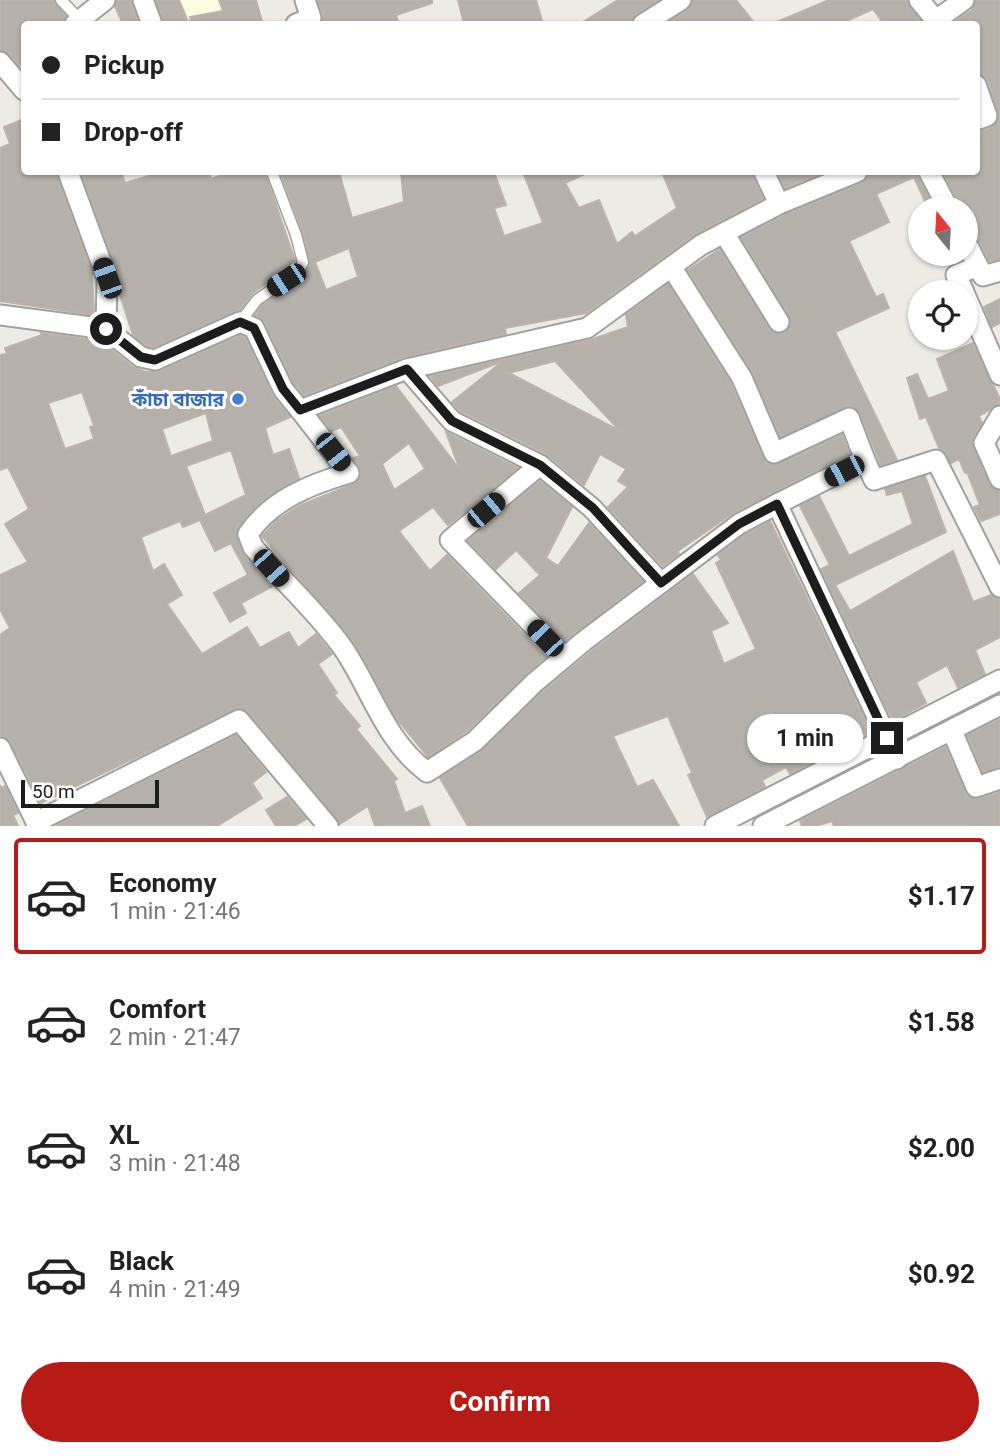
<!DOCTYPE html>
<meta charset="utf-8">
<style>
body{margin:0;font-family:Roboto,"Noto Sans Bengali",sans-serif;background:#f2f2f2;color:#222;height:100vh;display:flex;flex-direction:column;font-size:26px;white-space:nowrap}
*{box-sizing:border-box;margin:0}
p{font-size:23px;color:#767676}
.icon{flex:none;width:38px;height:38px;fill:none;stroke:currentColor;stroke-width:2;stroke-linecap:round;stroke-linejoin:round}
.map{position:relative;height:826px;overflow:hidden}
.details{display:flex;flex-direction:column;background:#fff;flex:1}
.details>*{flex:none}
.banner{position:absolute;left:21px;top:21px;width:959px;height:154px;border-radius:7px;box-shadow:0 2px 5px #0004;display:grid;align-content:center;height:154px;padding:0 21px;background:#fff}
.needle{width:46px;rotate:342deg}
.tools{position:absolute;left:908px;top:196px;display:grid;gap:14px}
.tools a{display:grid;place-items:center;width:70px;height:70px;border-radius:50%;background:#fff;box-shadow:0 2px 5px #0004;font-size:35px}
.scale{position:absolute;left:21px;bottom:18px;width:138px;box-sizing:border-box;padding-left:7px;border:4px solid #1d1d1d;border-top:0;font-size:19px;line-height:24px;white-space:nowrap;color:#1d1d1d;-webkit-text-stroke:5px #fff;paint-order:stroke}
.end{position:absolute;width:32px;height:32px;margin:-16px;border:9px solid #1d1d1d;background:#fff;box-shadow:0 0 0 4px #fff}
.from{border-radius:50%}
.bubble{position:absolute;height:49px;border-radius:24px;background:#fff;box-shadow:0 2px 5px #0004;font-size:23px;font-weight:700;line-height:49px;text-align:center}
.car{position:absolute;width:21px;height:42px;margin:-21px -10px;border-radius:9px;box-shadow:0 0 5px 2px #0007;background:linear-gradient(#222 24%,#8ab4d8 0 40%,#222 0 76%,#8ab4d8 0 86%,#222 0)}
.banner b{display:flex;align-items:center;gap:24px;height:66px;font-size:26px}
.banner b+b{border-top:2px solid #e0e0e0}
.banner i{width:18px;height:18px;background:#222}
ul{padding:12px 0 0;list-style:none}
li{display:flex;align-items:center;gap:21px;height:116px;margin:0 14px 10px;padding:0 7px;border:4px solid transparent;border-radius:7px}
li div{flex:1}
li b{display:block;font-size:26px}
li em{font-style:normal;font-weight:700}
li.selected{border-color:#b61c15}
li>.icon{width:63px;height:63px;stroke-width:1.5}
.button{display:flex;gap:14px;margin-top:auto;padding:14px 21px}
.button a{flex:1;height:80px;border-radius:42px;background:#b61c15;color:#fff;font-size:28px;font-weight:700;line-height:80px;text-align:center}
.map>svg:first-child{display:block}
.education{fill:#fafbdf}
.building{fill:#b6b0aa;stroke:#bdb3a8;stroke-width:2;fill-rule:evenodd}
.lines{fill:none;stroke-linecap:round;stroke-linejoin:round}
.lane-casing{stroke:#a1a1a1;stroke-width:13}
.street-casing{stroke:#a1a1a1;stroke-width:23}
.lane{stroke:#fff;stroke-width:10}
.street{stroke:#fff;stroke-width:19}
.route{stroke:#1d1d1d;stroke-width:9}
.shop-dot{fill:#3f7fe0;stroke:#fff;stroke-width:2.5}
.labels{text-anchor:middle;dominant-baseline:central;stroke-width:6;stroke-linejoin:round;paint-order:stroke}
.shop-label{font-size:19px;font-weight:bold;fill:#366cbe;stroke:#fff;text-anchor:end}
</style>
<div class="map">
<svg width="1000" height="826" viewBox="0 0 1000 826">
<rect width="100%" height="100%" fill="#edebe4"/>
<!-- education -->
<polygon class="education" points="147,0 258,0 265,24 155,24"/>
<!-- building -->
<g class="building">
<polygon points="0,0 54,0 66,16 63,24 24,24 24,61 19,66 9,54 0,50"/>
<polygon points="117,0 131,0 139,24 123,24 115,6"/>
<polygon points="179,0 189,24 164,24 156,1"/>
<polygon points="219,0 256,0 263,24 191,24 190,17 223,11"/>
<polygon points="318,0 432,0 432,3 396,15 399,24 321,24 323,15"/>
<polygon points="458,0 536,0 543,24 464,24"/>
<polygon points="618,0 658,0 636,14 631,24 580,24"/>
<polygon points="693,0 736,0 755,24 665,24 688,10"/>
<polygon points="829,0 907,0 923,24 884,24 873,9 840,24 772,24"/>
<polygon points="976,0 1000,0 1000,259 989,261 977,236 966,230 966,208 960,208 943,172 976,172 976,132 992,127 999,119 988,81 976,73 976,24 951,24 972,10"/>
<polygon points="24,119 24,172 56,172 92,272 94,315 0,301 0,148 10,144 4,127"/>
<polygon points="81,172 121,172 125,183 162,172 208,172 211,179 232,172 265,172 295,261 252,294 240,310 154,347 146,346 133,335 119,292 118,274"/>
<path d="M280 172H339L352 218 404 202 401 172H494L506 205 494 208 504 236 543 223 523 172H589L565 183 579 208 599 200 617 244 632 232 635 236 677 208 662 172H752L763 199 694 235 586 313 505 328 506 334 404 357 304 395 293 382 265 323 255 315 262 305 304 276 310 264 303 233ZM349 248 358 277 326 290 315 262Z"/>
<polygon points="777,172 826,172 785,188"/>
<polygon points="869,172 917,172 934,208 928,208 914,177 876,194 889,222 849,241 876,297 883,294 889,308 835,332 897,460 881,465 860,414 851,406 780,437 752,371 688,270 720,249 769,328 774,333 785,333 790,327 789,316 741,238 784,215 862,183"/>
<path d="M668 284 731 384 766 462 779 464 842 435 850 454 733 513 678 551 679 554 662 566 608 507 628 487 618 481 626 469 600 454 584 485 546 454 460 411 452 402 503 361 438 386 430 376 590 340 628 327 626 315ZM555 361 620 431 509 373Z"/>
<polygon points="1000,299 1000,323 992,327 984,307"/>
<path d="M41 333 101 341 133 367 146 372 160 371 240 335 245 337 272 395 290 417 265 428 273 455 289 449 299 478 261 502 236 532 244 555 273 586 241 603 246 613 230 622 214 593 248 575 231 543 215 551 200 520 183 527 180 521 141 537 153 571 164 564 182 595 167 604 202 654 247 627 260 648 289 632 298 648 316 634 332 654 318 664 337 693 334 695 360 726 356 729 397 779 394 781 405 813 422 806 430 826H375L368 806 340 824 248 712 239 708 41 803 11 743 0 736V635L10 628 0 609V575L28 562 5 524 29 509 8 467 0 470V355L7 354 5 348 42 335ZM82 392 94 426 90 427 94 439 65 449 48 403ZM206 413 213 441 171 456 162 429ZM231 450 246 495 205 515 186 466Z"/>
<polygon points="973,343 1000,399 1000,404 979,416 982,423 972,442 989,484 1000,491 1000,514 981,521 974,507 980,505 967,472 965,473 959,459 951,463 939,448 926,417 920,419 907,378 917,374 928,399 949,391 937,359"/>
<path d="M396 386 460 470 446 432 518 468 448 525 433 507 399 531 430 571 447 555 546 657 467 731 428 757 396 718 353 641 262 536 276 521 299 506 353 484 360 477 361 470 353 458 360 456 341 427 332 431 320 416ZM409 443 425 469 394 490 382 464Z"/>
<polygon points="925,476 946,532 835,585 850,611 953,551 973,602 991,595 1000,599 1000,637 975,650 985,674 958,688 947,665 916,682 926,703 893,721 821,569 830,565 800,506 819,496 849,556 913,524 902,491 887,495 885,489"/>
<polygon points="540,481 572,507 546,558 558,566 589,523 643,581 565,641 519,593 540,575 516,550 496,569 468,541"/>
<polygon points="770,521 871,732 865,736 859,724 827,741 832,752 790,774 786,767 762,780 765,787 707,817 688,775 692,773 668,716 613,736 637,787 653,780 679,826 468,826 440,778 483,750 542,692 592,651 693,574 728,623 711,631 724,664 756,649 716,563 721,560 718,555 746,534"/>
<polygon points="1000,719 1000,767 983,772 967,735"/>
<polygon points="236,735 266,772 252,783 262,798 217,826 55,826"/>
<polygon points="945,747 968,796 979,799 1000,792 1000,826 834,826 832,821 816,826 802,826 800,821"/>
<polygon points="0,785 1,788 5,786 18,813 13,815 18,826 0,826"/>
<polygon points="287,797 306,819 294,826 276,826 266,810"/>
</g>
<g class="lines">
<!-- lane casing -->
<g class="lane-casing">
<g id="lane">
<polyline points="61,0 80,20"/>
<polyline points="240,322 257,300 299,270 303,262 296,235 272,172"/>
</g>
</g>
<!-- street casing -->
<g class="street-casing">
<g id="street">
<polyline points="143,0 152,24"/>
<polyline points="919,0 939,24"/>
<polyline points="936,20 964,0"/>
<polyline points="75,24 105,0"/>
<polyline points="296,24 311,18 305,0"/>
<polyline points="643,24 681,0"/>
<polyline points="0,62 24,90"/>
<polyline points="976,85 987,116 976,120"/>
<polyline points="68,172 107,278 106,329"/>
<polyline points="764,172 779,204"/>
<polyline points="929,172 948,208"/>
<polyline points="724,233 779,322"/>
<polyline points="966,242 983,276 1000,271"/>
<polyline points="672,268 742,378 774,453 849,418 865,460"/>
<polyline points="964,292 956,275 978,266"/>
<polyline points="966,297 1000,375"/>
<polyline points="0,315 106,329 141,357 155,360 240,322 254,328 283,389 300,410 407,369 587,328 701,245 779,204 857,172"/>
<polyline points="407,369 452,421 540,465 592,508 661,583"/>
<path d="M300 410 349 473C311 484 271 500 248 534L253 547C282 580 317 612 343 648 371 689 385 741 427 772L475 741 534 683 584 641 739 524 777 504 897 759"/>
<polyline points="1000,416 984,443 1000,479"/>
<polyline points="540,465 450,540 564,657"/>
<polyline points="777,504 865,460 874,480 936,460 1000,587"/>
<polyline points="952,731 976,787 1000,779"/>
<polyline points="0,748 38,826"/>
<polyline points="36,822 239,720 328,826"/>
<polyline points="715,826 1000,680"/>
<polyline points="763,826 1000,705"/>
</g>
</g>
<!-- lane -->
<use href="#lane" class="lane"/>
<!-- street -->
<use href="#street" class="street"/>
</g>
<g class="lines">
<!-- route -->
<polyline class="route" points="106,329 141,357 155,360 240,322 254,328 283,389 300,410 407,369 452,421 540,465 593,508 661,583 739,524 777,504 887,738"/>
</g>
<!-- markers -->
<circle class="shop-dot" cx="238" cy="399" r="7"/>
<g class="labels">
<!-- shop labels -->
<g class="shop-label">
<text x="224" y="399">কাঁচা বাজার</text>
</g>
</g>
</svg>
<div class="tools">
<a><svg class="needle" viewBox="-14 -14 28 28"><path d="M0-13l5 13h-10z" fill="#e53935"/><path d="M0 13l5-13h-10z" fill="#767676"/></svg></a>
<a><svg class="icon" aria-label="locate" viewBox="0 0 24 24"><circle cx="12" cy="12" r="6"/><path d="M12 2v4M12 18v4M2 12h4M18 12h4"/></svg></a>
</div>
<div class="scale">50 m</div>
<i class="end from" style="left:106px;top:329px"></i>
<i class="end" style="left:887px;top:738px"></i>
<div class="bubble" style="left:747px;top:714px;width:116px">1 min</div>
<i class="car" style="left:107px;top:278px;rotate:340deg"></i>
<i class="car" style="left:286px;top:280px;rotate:237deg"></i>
<i class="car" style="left:333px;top:452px;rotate:142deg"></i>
<i class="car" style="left:844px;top:471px;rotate:243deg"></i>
<i class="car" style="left:486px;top:510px;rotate:50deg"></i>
<i class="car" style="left:271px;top:568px;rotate:138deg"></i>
<i class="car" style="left:545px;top:638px;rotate:316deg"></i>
<div class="banner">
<b><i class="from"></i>Pickup</b>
<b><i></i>Drop-off</b>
</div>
</div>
<section class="details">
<ul>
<li class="selected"><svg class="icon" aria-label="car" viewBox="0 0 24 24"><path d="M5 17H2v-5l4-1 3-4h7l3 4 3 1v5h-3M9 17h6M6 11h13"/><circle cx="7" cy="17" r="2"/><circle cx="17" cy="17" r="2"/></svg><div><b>Economy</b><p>1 min · 21:46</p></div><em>$1.17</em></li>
<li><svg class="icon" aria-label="car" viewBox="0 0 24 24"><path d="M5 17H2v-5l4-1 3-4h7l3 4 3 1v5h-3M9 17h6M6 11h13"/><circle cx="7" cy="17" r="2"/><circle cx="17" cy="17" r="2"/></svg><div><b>Comfort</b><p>2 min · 21:47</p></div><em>$1.58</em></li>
<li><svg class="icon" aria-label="car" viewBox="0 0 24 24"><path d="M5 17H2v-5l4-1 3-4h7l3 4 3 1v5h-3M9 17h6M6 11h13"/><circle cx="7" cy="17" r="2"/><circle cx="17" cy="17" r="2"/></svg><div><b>XL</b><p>3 min · 21:48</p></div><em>$2.00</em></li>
<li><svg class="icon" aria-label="car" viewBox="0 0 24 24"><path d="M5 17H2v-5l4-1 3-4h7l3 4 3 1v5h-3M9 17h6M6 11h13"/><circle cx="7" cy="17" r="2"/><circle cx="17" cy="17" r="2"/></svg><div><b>Black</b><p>4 min · 21:49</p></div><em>$0.92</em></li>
</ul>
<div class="button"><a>Confirm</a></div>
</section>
